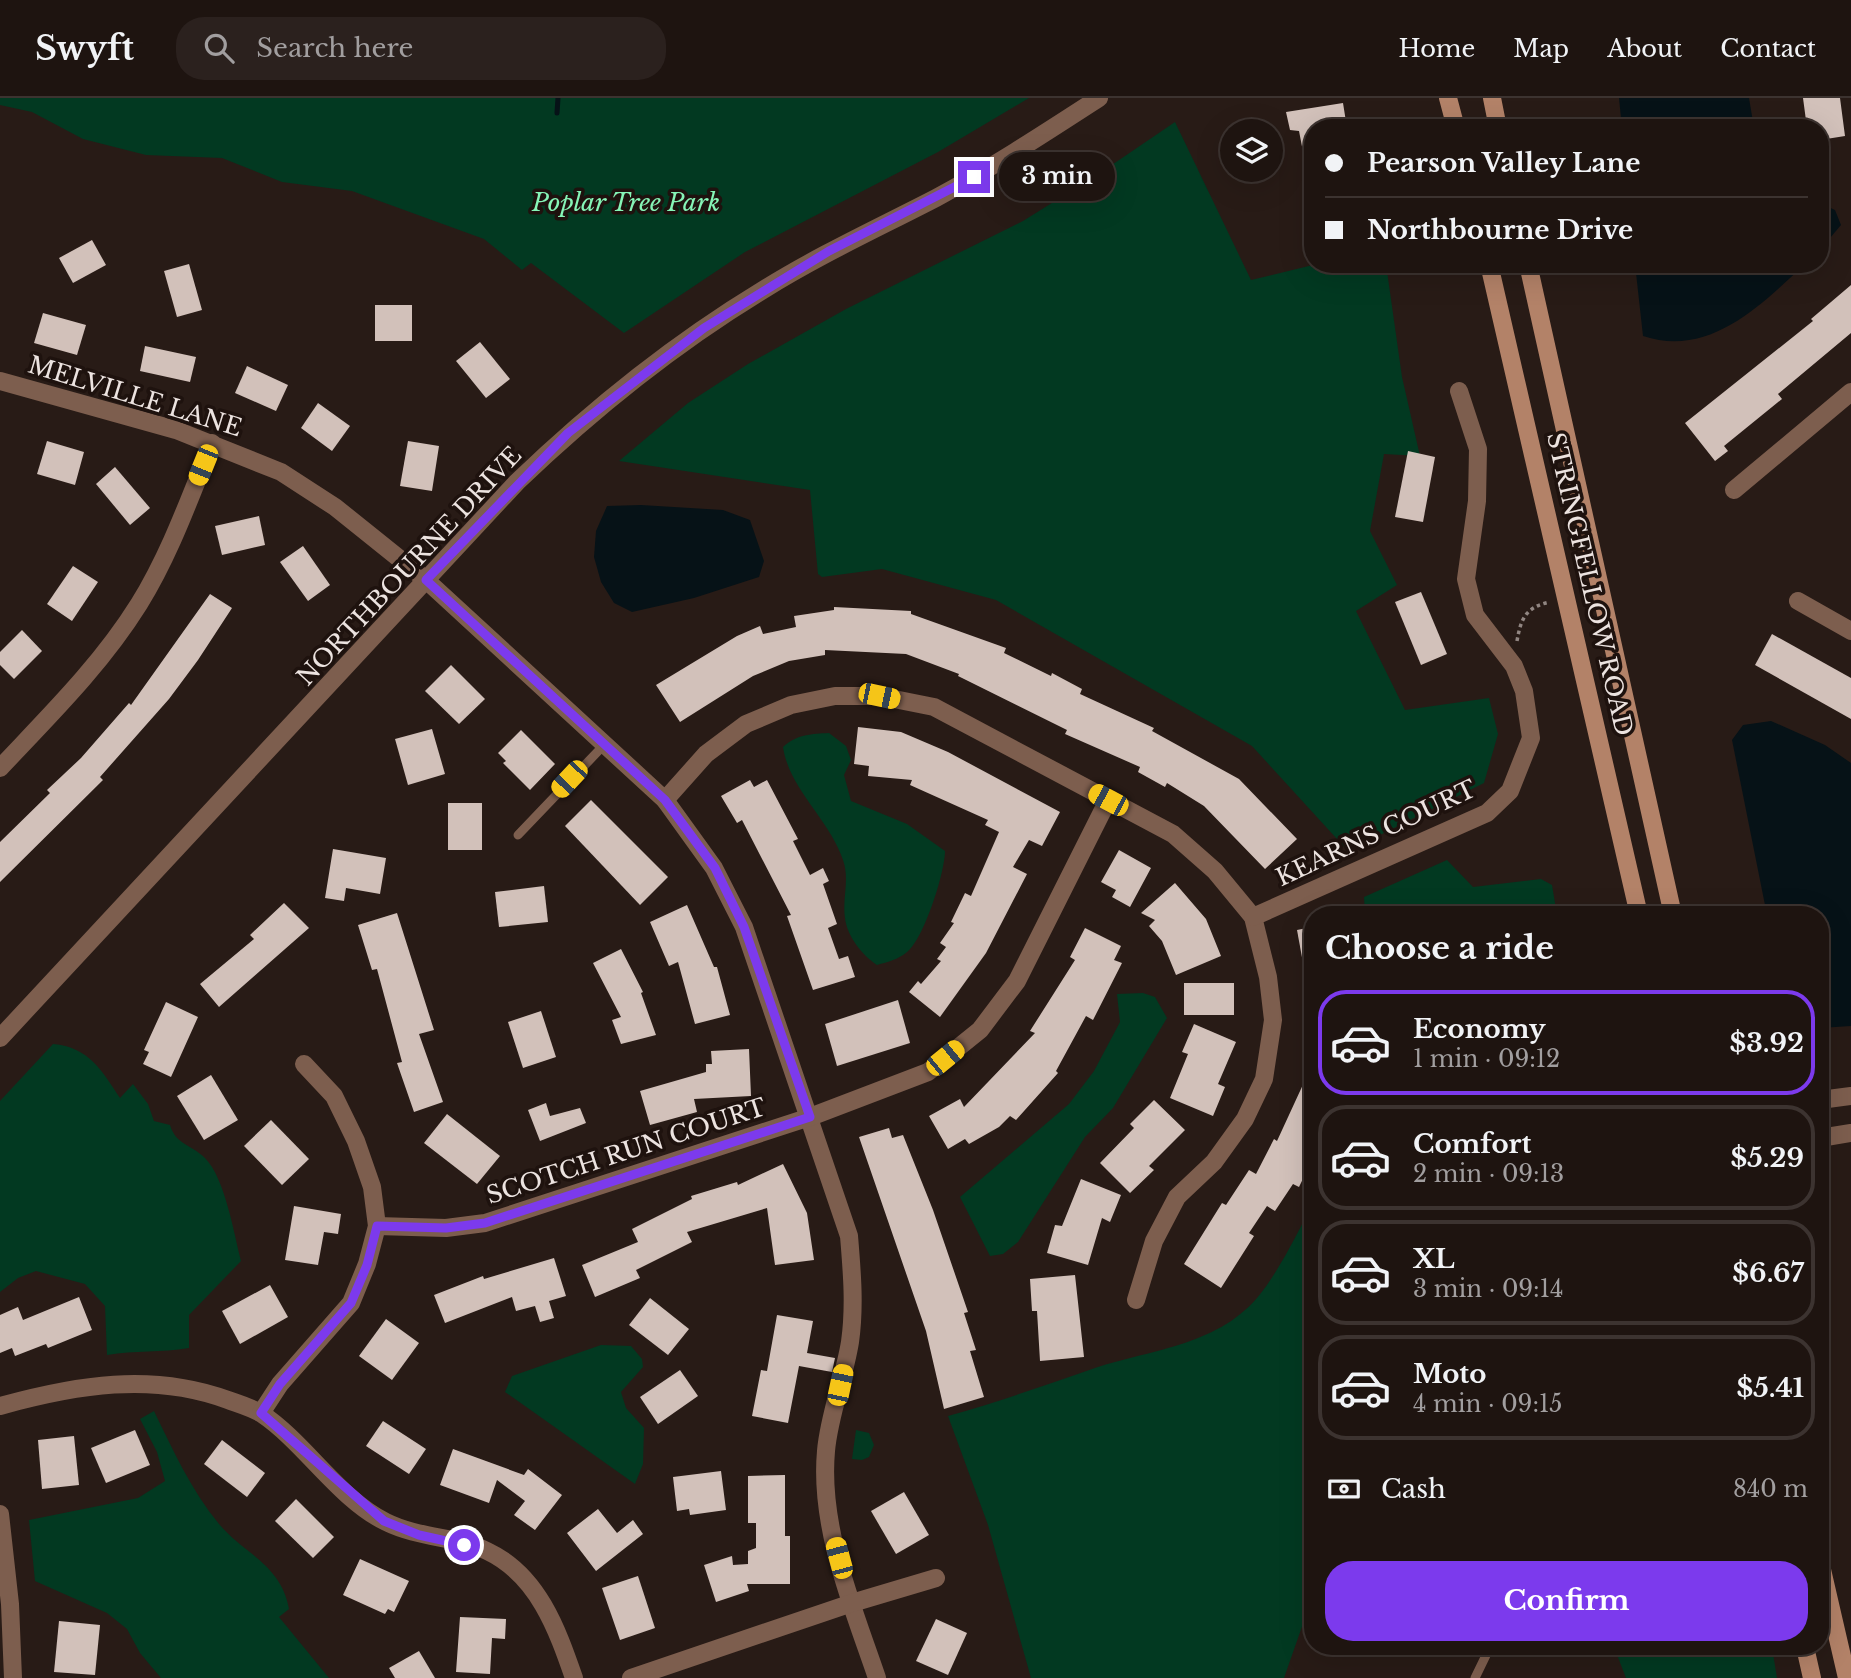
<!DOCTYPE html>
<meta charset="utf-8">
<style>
body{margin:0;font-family:"Libre Baskerville",serif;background:#2b211e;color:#f1f3f6;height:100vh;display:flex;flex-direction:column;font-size:26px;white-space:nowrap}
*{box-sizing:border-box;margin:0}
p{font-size:23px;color:#a19e9f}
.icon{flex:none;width:38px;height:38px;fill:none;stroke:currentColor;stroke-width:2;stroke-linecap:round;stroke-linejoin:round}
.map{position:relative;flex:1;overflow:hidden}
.sheet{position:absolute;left:1304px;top:808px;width:525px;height:749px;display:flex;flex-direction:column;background:#1e1410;border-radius:28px;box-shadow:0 7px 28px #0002,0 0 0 2px #3c3330}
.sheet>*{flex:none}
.top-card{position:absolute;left:1304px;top:21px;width:525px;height:154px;border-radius:28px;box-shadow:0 7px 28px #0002,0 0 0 2px #3c3330;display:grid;align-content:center;height:154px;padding:0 21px;background:#1e1410}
.buttons{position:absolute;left:1220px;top:21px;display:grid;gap:14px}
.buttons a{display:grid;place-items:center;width:63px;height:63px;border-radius:50%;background:#1e1410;box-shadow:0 7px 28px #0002,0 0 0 2px #3c3330;font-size:35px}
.end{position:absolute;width:32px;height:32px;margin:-16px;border:9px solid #7c3aed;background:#fff;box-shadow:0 0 0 4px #fff}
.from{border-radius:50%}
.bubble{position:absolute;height:49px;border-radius:24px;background:#1e1410;box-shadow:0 7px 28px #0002,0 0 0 2px #3c3330;font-size:23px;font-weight:700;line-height:49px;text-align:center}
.car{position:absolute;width:21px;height:42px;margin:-21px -10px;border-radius:9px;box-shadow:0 0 5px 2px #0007;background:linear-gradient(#f5c518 24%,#345 0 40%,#f5c518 0 76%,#345 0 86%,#f5c518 0)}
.top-card b{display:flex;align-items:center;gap:24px;height:66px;font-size:26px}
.top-card b+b{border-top:2px solid #3c3330}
.top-card i{width:18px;height:18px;background:#f1f3f6}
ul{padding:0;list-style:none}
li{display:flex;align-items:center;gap:21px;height:105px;margin:0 14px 10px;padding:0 7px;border:4px solid #3c3330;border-radius:28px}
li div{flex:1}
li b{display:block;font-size:26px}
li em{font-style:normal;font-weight:700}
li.active{border-color:#7c3aed}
li>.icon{width:63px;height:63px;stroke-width:1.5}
h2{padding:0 21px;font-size:32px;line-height:84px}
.pay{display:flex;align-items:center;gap:18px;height:77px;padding:0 21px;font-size:26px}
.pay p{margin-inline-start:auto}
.cta{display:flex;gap:14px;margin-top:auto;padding:14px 21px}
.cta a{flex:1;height:80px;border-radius:28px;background:#7c3aed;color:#fff;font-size:28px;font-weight:700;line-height:80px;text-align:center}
header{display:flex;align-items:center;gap:42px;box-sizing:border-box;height:98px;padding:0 35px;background:#1e1410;border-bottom:2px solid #3c3330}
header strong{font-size:33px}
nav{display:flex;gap:38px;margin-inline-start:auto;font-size:24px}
.search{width:490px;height:63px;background:#2b211e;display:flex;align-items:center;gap:18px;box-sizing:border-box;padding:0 24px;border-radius:28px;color:#a19e9f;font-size:26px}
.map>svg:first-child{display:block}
.green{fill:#023921}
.water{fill:#061217}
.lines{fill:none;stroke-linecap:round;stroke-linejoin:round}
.stream{stroke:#061217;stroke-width:5}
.building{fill:#d2c1ba}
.path{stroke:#918682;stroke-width:3.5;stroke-dasharray:3.5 3.5;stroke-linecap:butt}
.service{stroke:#7d5e4e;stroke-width:9}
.minor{stroke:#7d5e4e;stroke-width:18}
.tertiary{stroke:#7d5e4e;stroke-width:18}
.secondary{stroke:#b38268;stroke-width:18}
.route{stroke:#7c3aed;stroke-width:9}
.labels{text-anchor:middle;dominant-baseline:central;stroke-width:7;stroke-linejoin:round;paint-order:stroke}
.park-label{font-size:24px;font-style:italic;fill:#86f5b7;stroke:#1e120e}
.street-label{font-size:24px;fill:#ece3e0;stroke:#1e120e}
</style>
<header>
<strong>Swyft</strong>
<div class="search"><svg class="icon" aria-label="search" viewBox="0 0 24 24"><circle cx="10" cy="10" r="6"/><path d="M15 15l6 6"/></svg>Search here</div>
<nav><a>Home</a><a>Map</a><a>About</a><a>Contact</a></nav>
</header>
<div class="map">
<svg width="1851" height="1580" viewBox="0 0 1851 1580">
<rect width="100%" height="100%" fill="#281b16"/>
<!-- green -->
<g class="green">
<polygon points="0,0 1029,0 938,54 745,154 624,235 531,165 522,172 484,141 352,93 282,84 222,60 146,57 83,41 32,14 0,7"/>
<polygon points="1175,24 1251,182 1317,166 1386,166 1402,279 1420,358 1384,356 1370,433 1397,487 1356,513 1405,612 1489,600 1498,636 1484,685 1348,753 1252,648 996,502 882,471 822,479 818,476 810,392 619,363 688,305 748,266 846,211 1023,123 1100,75"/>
<path d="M829 635 846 648 851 662 844 677 851 703 907 726 945 753C945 774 924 841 907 854 899 861 888 864 877 867 862 857 847 838 845 820 842 800 850 782 843 762 830 722 789 691 783 649 797 636 812 636 829 635Z"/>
<polygon points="1447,762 1473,789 1541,781 1552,787 1557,817 1365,817 1364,799"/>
<polygon points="1143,895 1155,899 1167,920 1113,1010 1085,1039 1018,1144 1003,1156 990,1158 960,1099 1069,1006 1094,973 1120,924 1117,896"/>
<path d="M53 946C89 949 102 973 120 1000L133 986 148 1006 154 1023 170 1027C176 1047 191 1046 205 1060 225 1080 234 1136 241 1163L189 1217V1250C161 1255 135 1252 107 1257L105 1208 85 1186 36 1173 18 1180 0 1194V1003Z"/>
<path d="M1312 1107V1500L1284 1580H1031L988 1427 948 1318C998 1304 1046 1287 1095 1270 1153 1251 1221 1247 1261 1195 1281 1169 1297 1136 1312 1107Z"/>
<polygon points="601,1247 631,1248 642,1261 643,1269 621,1294 626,1310 644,1330 643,1366 635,1386 505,1294 512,1278"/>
<path d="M154 1313C173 1352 191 1392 219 1426 244 1456 281 1466 289 1511L279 1519 329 1580H161L140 1555 127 1531 107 1515 35 1483 29 1422 138 1400 165 1383 157 1354 140 1321Z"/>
<polygon points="856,1332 869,1335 874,1347 869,1359 862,1362 852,1361"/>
<polygon points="1614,1549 1772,1549 1777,1580 1626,1580"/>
</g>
<!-- water -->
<g class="water">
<polygon points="1619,0 1749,0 1754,30 1622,30"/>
<polygon points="1820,105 1835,112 1841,127 1820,152"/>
<path d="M1635 166H1805C1760 208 1709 260 1643 238Z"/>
<polygon points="641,407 723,412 750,422 764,463 759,479 694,500 632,514 614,505 601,484 594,459 596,433 607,408"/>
<polygon points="1771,623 1825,647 1851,665 1851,928 1820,930 1820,817 1767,817 1732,642 1743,627"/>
</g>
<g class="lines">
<!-- stream -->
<polyline class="stream" points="557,15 558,0"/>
</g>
<!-- building -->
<g class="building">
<polygon points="1803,0 1840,0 1845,38 1820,42 1820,30 1807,30"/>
<polygon points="1343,5 1347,30 1312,30 1312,63 1305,64 1299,33 1290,32 1286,14"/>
<polygon points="92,142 106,167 73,185 59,160"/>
<polygon points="189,166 202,212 177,219 164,173"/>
<polygon points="1851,187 1851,235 1778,296 1782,301 1724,348 1728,353 1715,363 1685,325 1813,223 1811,221"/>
<rect x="375" y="207" width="37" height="36"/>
<polygon points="43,215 86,227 77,257 34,245"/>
<polygon points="480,244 510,281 486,300 456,263"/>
<polygon points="145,248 196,259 190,284 140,273"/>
<polygon points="247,268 288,287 276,313 235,295"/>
<polygon points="318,305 350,328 332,353 301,330"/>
<polygon points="47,343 84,354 75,387 37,376"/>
<polygon points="408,343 439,348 432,393 400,388"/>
<polygon points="1408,353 1435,359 1423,424 1395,419"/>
<polygon points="115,369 150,410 130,427 96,386"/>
<polygon points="259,418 265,447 222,457 215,428"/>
<polygon points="303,448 330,487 308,503 280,464"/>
<polygon points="73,468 98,484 72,523 47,506"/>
<polygon points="1421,494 1447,556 1421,567 1395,504"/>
<polygon points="210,496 232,510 198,562 169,601 100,679 103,682 0,784 0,744 50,695 47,692 81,660 129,605 131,607"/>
<polygon points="834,509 911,513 911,516 1006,550 1004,555 1051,578 1052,575 1082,591 1080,596 1154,630 1152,633 1239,681 1297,741 1265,771 1204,708 1167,685 1165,689 1138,674 1140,669 1065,636 1067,632 958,578 959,576 906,556 825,552 825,557 789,563 753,578 680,624 656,587 737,538 760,528 763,536 796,529 794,518 834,512"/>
<polygon points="22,532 42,553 14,581 0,567 0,554"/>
<polygon points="1772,536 1851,580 1851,621 1755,567"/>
<polygon points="451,567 485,601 459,626 425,593"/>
<polygon points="858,629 901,634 948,654 1060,714 1042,748 1029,742 1013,769 1027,776 986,855 940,919 909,894 918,883 921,886 941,863 937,861 946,849 940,845 954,825 951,824 965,795 971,798 999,734 985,727 988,722 910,687 912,682 868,678 869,668 854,666"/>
<polygon points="432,631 445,676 408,687 395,641"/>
<polygon points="521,632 555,666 530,692 503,665 506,663 498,655"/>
<polygon points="750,682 754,689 767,682 798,741 793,743 810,777 823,770 829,783 823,786 837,826 828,830 839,861 848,858 855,879 813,892 787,818 791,817 742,722 737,725 721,698"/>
<polygon points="591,702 668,779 640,807 565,728"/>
<rect x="448" y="705" width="34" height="47"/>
<polygon points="333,751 386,760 380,796 346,790 344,803 325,800"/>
<polygon points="1119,752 1151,770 1130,809 1112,799 1116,792 1101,784"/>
<polygon points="1175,785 1206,821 1221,858 1176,877 1162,843 1149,828 1155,822 1141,815"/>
<polygon points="544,788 548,824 499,829 495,794"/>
<polygon points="284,805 309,830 219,909 200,886 254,841 250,837"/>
<polygon points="687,807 714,869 717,869 730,917 695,926 678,864 669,868 650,824"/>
<polygon points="397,815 434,932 419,936 443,1004 414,1014 397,965 402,964 377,871 372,872 358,827"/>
<polygon points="1312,829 1312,876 1305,876 1297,832"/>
<polygon points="1085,830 1121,848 1114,862 1122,865 1093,922 1086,918 1056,973 1058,975 1016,1022 1010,1018 999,1029 969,1046 965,1041 948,1051 929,1018 960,1001 964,1009 1035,935 1030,933 1075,862 1070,859"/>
<polygon points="621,851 643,894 641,895 656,937 621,946 612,922 621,919 593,865"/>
<rect x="1184" y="885" width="50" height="32"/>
<polygon points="898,902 910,945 837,968 825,926"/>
<polygon points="166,904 198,919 171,979 143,966 149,954 144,952"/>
<polygon points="541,913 556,959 523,970 508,924"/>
<polygon points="1194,926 1236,944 1218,986 1225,989 1213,1018 1170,1000 1188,956 1182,954"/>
<polygon points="749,951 751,998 694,1001 697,1014 650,1027 640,993 706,974 706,966 712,966 711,953"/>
<polygon points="1312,967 1312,1062 1299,1089 1293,1086 1275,1113 1267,1108 1249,1135 1254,1138 1221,1190 1184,1166 1222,1105 1226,1107 1249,1072 1256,1076 1274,1041 1277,1043"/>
<polygon points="211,977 238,1022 204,1042 177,998"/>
<polygon points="1154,1002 1185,1032 1149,1068 1154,1072 1130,1095 1100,1065 1134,1030 1130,1026"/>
<polygon points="546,1005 550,1018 580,1010 586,1025 540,1043 528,1012"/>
<polygon points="447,1016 500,1058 477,1086 424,1045"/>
<polygon points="271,1022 309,1061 282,1087 244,1048"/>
<polygon points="889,1030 892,1040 903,1037 933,1112 968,1214 964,1215 976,1252 970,1253 984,1299 944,1311 926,1233 859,1039"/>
<polygon points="783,1066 807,1115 814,1162 775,1167 767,1110 687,1134 692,1144 636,1172 640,1180 595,1199 582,1167 638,1144 632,1131 692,1101 691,1098 737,1084 738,1087"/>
<polygon points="1081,1081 1121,1097 1110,1124 1102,1120 1088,1167 1047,1155 1055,1127 1062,1128"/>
<polygon points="294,1108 341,1116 338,1136 324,1134 318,1167 285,1162"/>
<polygon points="554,1160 566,1198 549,1203 554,1220 540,1224 535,1208 516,1213 512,1199 445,1225 434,1197 483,1178 484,1181"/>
<polygon points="1075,1177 1084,1259 1040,1263 1037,1213 1032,1213 1030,1181"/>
<polygon points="270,1187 288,1219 240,1246 222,1213"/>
<polygon points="79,1199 92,1232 48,1250 46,1246 15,1258 12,1250 0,1255 0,1217 18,1209 23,1222"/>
<polygon points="650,1200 689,1231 668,1257 629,1227"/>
<polygon points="777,1217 813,1223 807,1255 835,1260 832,1274 799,1268 788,1325 752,1318 761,1272 767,1273"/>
<polygon points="386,1221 419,1245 392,1282 359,1258"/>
<polygon points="680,1272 698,1298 658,1326 640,1299"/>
<polygon points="383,1323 426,1351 409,1376 366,1348"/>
<polygon points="135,1332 150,1367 106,1385 91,1350"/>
<polygon points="74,1338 79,1387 42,1391 38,1342"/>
<polygon points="222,1342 265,1375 247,1399 204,1366"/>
<polygon points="453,1351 524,1377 528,1371 562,1397 535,1432 514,1417 525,1403 497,1382 489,1405 440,1387"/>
<polygon points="721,1373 726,1412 690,1417 689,1411 677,1413 673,1379"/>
<polygon points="785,1377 785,1438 790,1438 790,1486 747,1486 749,1493 716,1504 704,1467 732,1458 733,1467 748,1466 748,1453 756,1450 756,1425 748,1425 748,1378"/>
<polygon points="904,1394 929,1437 896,1456 871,1413"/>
<polygon points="296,1401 334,1439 313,1460 275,1423"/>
<polygon points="598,1411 617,1435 633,1422 643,1436 596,1473 567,1435"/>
<polygon points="360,1461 409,1483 394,1514 388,1511 385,1516 343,1497"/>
<polygon points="638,1478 655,1530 620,1542 602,1490"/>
<polygon points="460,1519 506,1521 505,1541 492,1540 490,1576 456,1574"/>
<polygon points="936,1521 967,1535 948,1577 916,1563"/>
<polygon points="59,1523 100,1527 95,1577 54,1574"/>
<polygon points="419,1553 435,1580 395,1580 389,1570"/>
</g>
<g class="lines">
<!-- path -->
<path class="path" d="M1517 543C1521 520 1526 509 1550 504"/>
<!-- service -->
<g class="service">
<polyline points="518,737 604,647"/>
<polyline points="1475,1580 1490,1549"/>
</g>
<!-- minor -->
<g class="minor">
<path d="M0 283 176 332 281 374 335 409 426 482 665 702 714 770 744 829 849 1138C852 1174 855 1209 850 1244 844 1281 829 1317 826 1353 819 1430 853 1509 877 1580"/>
<polyline points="1734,392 1851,294"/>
<polyline points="1798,503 1851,533"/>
<path d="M0 670C49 618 101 567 139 506 170 456 190 399 212 345"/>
<polyline points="665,702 706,656 746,626 791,607 835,598 879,598 934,609 1173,736 1215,773 1253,819 1268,879 1273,922 1264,981 1245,1021 1214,1064 1177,1099 1154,1143 1136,1202"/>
<polyline points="1253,819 1487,715 1510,693 1531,640 1524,593 1514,568 1475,517 1466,481 1477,403 1478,351 1459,293"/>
<polyline points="377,1128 446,1130 485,1125 810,1019 928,974 980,932 1017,883 1108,702"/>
<path d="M0 1308C76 1287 152 1274 228 1302 239 1306 253 1310 262 1316 305 1345 339 1401 386 1424 418 1440 458 1439 487 1453 538 1477 557 1531 574 1580"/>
<polyline points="261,1315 280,1286 351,1205 367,1166 377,1128 372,1089 356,1043 334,998 304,966"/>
<polyline points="0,1416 10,1506 13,1580"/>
<polyline points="631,1580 852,1505 936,1480"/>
</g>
<!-- tertiary -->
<g class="tertiary">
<path d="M0 940 517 384C592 312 674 246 763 192 819 157 878 130 936 100 993 69 1045 35 1099 0"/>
<polyline points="1820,1002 1851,998"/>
<polyline points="1820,1040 1851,1035"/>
</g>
<!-- secondary -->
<g class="secondary">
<polyline points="1448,0 1456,30"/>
<polyline points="1492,0 1498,30"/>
<polyline points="1489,166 1639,817"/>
<polyline points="1528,166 1673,817"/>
<polyline points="1820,1463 1847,1580"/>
<polyline points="1805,1549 1812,1580"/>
</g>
</g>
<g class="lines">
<!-- route -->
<polyline class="route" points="464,1447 419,1437 384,1423 261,1315 280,1286 351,1205 367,1167 377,1128 446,1130 485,1125 810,1019 744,829 715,770 665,702 426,482 568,335 704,230 829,153 974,79"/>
</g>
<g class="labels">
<!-- park labels -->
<g class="park-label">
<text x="626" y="104">Poplar Tree Park</text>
</g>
<!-- street labels -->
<g class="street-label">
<text transform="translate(135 298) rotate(17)">MELVILLE LANE</text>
<text transform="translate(409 468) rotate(-47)">NORTHBOURNE DRIVE</text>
<text transform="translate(1590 486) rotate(77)">STRINGFELLOW ROAD</text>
<text transform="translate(1376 735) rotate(-25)">KEARNS COURT</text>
<text transform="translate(626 1053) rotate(-18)">SCOTCH RUN COURT</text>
</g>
</g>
</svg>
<div class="buttons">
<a><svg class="icon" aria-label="layers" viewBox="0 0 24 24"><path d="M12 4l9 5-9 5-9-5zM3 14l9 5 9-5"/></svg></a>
</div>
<i class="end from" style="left:464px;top:1447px"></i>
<i class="end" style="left:974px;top:79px"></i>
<div class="bubble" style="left:999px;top:54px;width:116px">3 min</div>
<i class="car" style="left:203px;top:367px;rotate:202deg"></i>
<i class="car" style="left:879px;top:598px;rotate:102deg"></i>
<i class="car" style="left:569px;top:681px;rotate:223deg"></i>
<i class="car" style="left:1108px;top:702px;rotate:298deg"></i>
<i class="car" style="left:945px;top:960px;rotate:51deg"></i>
<i class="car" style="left:840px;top:1287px;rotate:12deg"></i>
<i class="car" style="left:839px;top:1460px;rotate:345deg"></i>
<div class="top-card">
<b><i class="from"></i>Pearson Valley Lane</b>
<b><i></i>Northbourne Drive</b>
</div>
<section class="sheet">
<h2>Choose a ride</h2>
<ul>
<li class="active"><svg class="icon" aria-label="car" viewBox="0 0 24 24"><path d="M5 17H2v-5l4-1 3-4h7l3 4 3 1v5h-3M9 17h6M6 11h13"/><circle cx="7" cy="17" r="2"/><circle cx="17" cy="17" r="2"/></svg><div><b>Economy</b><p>1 min · 09:12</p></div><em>$3.92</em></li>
<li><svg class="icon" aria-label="car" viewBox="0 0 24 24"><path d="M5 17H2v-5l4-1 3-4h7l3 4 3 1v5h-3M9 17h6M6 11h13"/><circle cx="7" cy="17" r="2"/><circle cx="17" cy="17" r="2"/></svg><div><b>Comfort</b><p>2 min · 09:13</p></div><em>$5.29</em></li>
<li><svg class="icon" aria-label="car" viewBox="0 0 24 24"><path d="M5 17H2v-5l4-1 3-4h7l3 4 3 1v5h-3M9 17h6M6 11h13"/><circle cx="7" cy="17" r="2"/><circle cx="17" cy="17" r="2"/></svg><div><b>XL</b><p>3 min · 09:14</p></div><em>$6.67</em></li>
<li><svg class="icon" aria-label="car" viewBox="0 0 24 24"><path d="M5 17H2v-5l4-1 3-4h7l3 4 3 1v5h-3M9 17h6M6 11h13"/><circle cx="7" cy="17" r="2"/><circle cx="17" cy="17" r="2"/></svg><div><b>Moto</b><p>4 min · 09:15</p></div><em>$5.41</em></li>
</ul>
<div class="pay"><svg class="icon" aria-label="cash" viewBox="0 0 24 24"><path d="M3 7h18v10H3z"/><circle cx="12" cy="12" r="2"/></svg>Cash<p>840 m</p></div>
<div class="cta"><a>Confirm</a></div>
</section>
</div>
